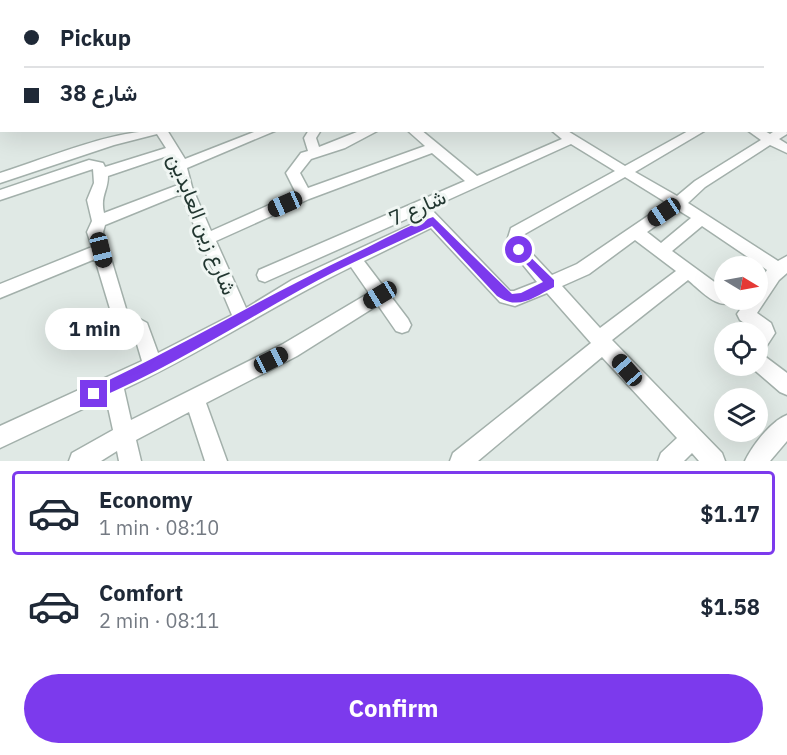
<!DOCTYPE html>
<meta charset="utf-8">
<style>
body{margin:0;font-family:"IBM Plex Sans",Vazirmatn,sans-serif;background:#f6f6f7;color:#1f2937;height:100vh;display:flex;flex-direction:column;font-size:22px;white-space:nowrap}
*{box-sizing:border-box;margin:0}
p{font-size:20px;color:#747a83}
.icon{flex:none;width:33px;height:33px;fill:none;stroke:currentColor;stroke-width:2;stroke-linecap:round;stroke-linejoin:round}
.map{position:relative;height:461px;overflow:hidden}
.drawer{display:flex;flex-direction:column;background:#fff;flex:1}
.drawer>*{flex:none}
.hud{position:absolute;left:0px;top:0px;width:788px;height:132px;box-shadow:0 6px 24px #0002;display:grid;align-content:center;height:132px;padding:0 24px;background:#fff}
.needle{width:39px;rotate:100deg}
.tools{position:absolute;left:714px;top:256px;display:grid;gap:12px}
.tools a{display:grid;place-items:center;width:54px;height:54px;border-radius:50%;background:#fff;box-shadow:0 6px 24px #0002;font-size:30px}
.end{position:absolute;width:27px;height:27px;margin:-14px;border:8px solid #7c3aed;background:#fff;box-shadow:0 0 0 3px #fff}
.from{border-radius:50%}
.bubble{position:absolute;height:42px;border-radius:21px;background:#fff;box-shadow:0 6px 24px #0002;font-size:20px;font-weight:700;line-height:42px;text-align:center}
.car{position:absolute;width:18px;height:36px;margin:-18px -9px;border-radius:8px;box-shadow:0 0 4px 2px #0007;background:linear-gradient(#222 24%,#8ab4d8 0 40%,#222 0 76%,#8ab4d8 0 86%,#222 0)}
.hud b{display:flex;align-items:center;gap:21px;height:57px;font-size:22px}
.hud b+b{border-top:2px solid #e0e1e3}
.hud i{width:15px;height:15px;background:#1f2937}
ul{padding:10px 0 0;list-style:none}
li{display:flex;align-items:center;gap:18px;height:84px;margin:0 12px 9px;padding:0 12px;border:3px solid transparent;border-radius:6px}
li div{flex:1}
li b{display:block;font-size:22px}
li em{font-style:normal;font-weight:700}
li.on{border-color:#7c3aed}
li>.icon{width:54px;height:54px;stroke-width:1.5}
.action{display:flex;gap:12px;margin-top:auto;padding:12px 24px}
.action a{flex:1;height:69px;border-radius:36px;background:#7c3aed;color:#fff;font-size:24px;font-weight:700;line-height:69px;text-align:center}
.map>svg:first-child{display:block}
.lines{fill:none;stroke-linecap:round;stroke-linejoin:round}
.minor-casing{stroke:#a3b0ab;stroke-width:3}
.minor{fill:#fff;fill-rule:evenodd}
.route{fill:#7c3aed}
.labels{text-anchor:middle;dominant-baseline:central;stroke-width:6;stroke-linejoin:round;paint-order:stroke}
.street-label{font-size:21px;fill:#223731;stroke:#f0f6f3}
</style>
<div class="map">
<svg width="787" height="461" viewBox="0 0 787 461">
<rect width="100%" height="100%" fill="#e0e9e5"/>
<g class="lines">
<!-- minor casing -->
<g class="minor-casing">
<g id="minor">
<polygon points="0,0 5,0 2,2 1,21"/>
<rect x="37" y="0" width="8" height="2"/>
<rect x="62" y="0" width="8" height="2"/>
<polygon points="91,0 105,0 89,2"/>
<polygon points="195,0 209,0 193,2"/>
<polygon points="229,0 238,0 239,2 230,2"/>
<polygon points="299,0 308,0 309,2 300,2"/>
<polygon points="315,0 327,0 313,2"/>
<polygon points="373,0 384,0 371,2"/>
<polygon points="438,0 450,0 436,2"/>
<polygon points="498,0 508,0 509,2 499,2"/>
<polygon points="537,0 546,0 547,2 538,2"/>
<polygon points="635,0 645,0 647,2 636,2"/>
<polygon points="664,0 679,0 662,2"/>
<polygon points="783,0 787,0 787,4 786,2 782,2"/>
<rect x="0" y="28" width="2" height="6"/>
<polygon points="786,32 787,32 786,39"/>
<rect x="0" y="45" width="2" height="6"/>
<polygon points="786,60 787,60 786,67"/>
<polygon points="0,64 2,64 0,71"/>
<rect x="0" y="109" width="2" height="6"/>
<path d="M786 127 787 134 779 139 787 144V153L770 145 705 187 688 203 778 261 787 256V273L779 280 757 313 771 323 775 333 764 350 759 352 787 373V395L780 392 751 367 758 366V333L740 320 737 314 747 300H758V285L767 270 702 226 672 251 724 289V300H732L730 303C716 308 699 289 688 280L612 340 722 453 725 461H699L692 453 684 461H658L661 453 677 438 602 357 478 461H450L453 453 591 343 547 293 515 306 500 302 431 228 364 261 408 319 411 325 408 331 402 333 396 331 378 305 297 356 206 403 227 461H205L189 412 136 440 141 461H119L117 451 101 461H69L72 453 113 430 106 398 0 448V426L142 361 134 334 114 322 95 259 0 298V284L92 247 87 232 92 221 87 200 94 183 93 169 0 200V190L89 160 103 163 105 167 166 148 157 134 114 145 0 183V173C54 156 110 130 167 130L185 159 259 130H277L187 168 192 187 211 231 296 193 286 173 301 153 308 151 304 138 309 130H321L316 138 319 147 362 130H379L345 148 311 159 300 173 308 188 425 146 407 130H421L477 176 562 139 551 130H566L625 166 690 130H706L635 172 677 196 695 181 761 140 747 130H763L770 134 776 130H786ZM571 144 615 171 511 228 506 244 537 282 514 291H510L430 208ZM432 153 465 181 259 270 257 275 259 280 265 282 418 214 423 219 292 280 246 308 216 241 309 199ZM170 155 178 185 104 213C100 196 108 191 108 176ZM625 177 667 203 577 264 552 275 522 243 523 235ZM181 194 232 315 158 353 147 323 127 312 103 232 105 225ZM678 210 691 218 661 243 647 232ZM635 240 676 271 600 328 562 286 589 274ZM351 267 369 293 283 344 131 420 124 389C202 353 273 305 351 267Z"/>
<path d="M787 415V441L770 461H745C752 446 771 421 787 415Z"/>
</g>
</g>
<!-- minor -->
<use href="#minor" class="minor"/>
</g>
<!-- route -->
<path class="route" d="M433 217 512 294 521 293 543 282 516 253V247L519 246 554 280V287C534 297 519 311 497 296L432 226C388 247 342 266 300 290 232 328 166 370 94 400L90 398 88 394 90 389C181 347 267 295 358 252 383 240 407 226 433 217Z"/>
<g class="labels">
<!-- street labels -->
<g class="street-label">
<text transform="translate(417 207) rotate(-24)">شارع 7</text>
<text transform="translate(203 224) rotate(68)">شارع زين العابدين</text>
</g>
</g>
</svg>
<div class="tools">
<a><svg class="needle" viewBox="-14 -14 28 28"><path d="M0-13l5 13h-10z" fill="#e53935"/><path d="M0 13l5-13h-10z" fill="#747a83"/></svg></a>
<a><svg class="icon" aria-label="locate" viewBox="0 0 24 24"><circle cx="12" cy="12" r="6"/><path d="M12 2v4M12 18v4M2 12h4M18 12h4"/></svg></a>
<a><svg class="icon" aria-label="layers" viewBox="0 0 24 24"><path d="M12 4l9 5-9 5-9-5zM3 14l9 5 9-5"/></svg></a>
</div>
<i class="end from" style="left:519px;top:250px"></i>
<i class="end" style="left:94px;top:394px"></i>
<div class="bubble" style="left:45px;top:308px;width:99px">1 min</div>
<i class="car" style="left:285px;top:204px;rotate:246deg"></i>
<i class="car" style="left:664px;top:212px;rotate:236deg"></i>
<i class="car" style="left:101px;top:250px;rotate:166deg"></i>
<i class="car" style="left:380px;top:295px;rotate:239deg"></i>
<i class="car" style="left:271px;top:360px;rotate:63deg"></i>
<i class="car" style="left:627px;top:370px;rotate:319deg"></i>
<div class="hud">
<b><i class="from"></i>Pickup</b>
<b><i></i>شارع 38</b>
</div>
</div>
<section class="drawer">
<ul>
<li class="on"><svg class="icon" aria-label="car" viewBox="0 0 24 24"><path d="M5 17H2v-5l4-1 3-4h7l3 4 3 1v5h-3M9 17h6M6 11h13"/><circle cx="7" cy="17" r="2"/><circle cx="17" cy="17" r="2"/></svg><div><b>Economy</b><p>1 min · 08:10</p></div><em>$1.17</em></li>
<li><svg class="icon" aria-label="car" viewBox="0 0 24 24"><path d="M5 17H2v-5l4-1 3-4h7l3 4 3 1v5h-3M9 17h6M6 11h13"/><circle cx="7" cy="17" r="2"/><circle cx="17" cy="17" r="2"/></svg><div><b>Comfort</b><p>2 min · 08:11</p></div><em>$1.58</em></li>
</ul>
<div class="action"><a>Confirm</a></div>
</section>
